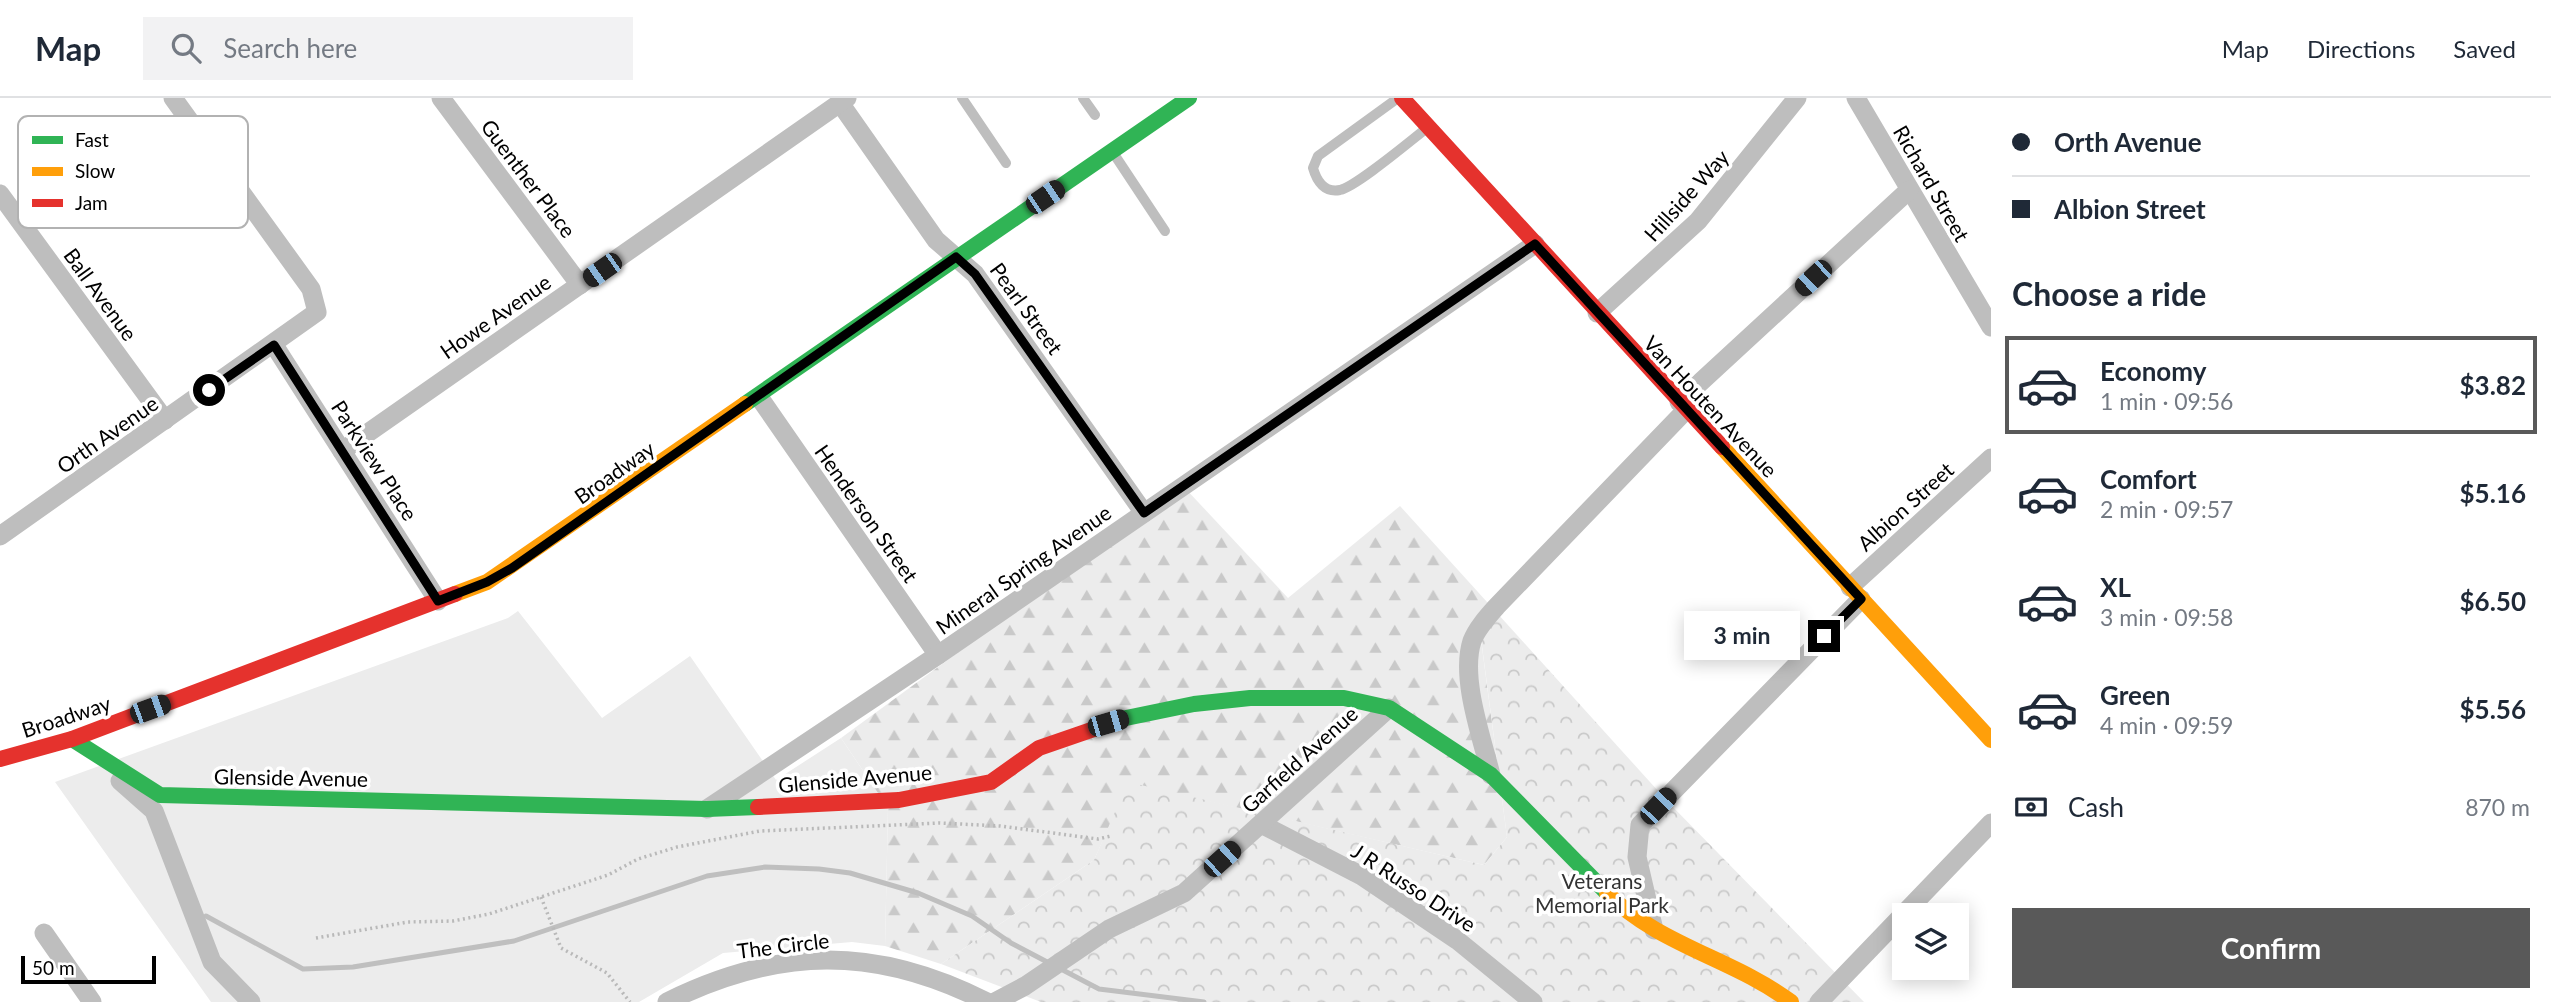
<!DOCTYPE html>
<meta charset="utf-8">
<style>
body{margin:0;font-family:Lato,sans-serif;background:#f2f2f3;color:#1f2937;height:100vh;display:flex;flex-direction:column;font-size:26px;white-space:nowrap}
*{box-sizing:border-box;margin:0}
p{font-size:23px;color:#747a83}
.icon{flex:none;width:38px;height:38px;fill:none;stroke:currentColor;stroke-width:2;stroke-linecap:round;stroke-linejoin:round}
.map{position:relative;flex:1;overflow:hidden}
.panel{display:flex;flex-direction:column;background:#fff;width:560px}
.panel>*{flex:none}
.top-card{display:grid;align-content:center;height:154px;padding:0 21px;background:#fff}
.tools{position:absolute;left:1892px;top:805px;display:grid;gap:14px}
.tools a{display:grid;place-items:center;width:77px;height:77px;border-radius:0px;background:#fff;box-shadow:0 4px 18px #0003;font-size:35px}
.scale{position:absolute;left:21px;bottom:18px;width:135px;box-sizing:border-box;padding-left:7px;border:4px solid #000;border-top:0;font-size:19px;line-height:24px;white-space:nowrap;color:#000;-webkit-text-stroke:5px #fff;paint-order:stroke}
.end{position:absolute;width:32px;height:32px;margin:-16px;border:9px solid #000;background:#fff;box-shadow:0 0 0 4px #fff}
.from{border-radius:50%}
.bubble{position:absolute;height:49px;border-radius:0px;background:#fff;box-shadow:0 4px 18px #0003;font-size:23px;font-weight:700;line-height:49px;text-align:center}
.car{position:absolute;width:21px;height:42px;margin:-21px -10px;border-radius:9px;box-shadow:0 0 5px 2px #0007;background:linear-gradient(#222 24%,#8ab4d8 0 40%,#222 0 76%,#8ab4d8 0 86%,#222 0)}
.top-card b{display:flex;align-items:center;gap:24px;height:66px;font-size:26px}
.top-card b+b{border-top:2px solid #e0e1e3}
.top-card i{width:18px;height:18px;background:#1f2937}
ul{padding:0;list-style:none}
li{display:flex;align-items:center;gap:21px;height:98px;margin:0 14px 10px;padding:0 7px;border:4px solid transparent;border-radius:0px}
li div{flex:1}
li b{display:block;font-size:26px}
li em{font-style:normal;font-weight:700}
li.current{border-color:#595959}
li>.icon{width:63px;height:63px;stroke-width:1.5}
h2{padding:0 21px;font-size:32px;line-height:84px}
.pay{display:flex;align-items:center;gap:18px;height:77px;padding:0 21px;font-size:26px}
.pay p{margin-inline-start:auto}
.cta{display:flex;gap:14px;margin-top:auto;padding:14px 21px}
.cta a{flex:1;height:80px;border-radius:0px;background:#595959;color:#fff;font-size:28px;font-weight:700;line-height:80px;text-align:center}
header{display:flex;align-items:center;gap:42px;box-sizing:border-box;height:98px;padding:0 35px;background:#fff;border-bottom:2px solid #e0e1e3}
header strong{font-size:33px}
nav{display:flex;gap:38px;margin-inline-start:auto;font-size:24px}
.search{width:490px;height:63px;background:#f2f2f3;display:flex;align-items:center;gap:18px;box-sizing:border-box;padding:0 24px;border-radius:0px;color:#747a83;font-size:26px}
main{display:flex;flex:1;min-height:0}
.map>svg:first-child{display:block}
.grass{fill:#ececec}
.forest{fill:url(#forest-firs)}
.park{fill:url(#park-crowns)}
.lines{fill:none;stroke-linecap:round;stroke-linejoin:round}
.stream{stroke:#bfbfbf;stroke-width:5}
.path{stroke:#b9b9b9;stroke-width:3.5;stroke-dasharray:2 3.5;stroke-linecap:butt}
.lane{stroke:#bebebe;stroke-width:10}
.street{stroke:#bebebe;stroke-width:19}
.fast{stroke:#30b455;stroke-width:16}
.slow{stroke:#ff9f0a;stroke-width:16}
.jam{stroke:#e5322d;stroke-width:16}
.route{stroke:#000;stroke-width:9}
.labels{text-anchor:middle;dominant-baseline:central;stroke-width:7;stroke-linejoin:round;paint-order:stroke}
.street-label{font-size:21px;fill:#000;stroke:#fff}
.park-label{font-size:21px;fill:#333;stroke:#fff}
.key{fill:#fff;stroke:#b2b2b2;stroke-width:2}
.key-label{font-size:19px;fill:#000}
</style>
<header>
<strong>Map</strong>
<div class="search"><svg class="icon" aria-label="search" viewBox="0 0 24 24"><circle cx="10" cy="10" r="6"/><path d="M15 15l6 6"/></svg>Search here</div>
<nav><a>Map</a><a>Directions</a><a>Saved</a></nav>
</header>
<main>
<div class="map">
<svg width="1991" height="904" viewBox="0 0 1991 904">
<defs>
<pattern id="forest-firs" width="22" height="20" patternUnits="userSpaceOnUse" patternTransform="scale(1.75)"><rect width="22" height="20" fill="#ececec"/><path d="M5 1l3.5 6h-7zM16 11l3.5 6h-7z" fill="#c9c9c9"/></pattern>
<pattern id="park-crowns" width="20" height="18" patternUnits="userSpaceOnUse" patternTransform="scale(1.75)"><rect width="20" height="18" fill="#ececec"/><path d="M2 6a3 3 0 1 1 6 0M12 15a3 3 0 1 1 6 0" fill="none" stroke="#c9c9c9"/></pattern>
</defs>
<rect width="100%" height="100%" fill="#fff"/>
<!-- grass -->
<polygon class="grass" points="518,513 602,620 690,558 776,682 841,640 888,710 885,848 852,844 723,855 639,904 211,904 55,684 508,520"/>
<!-- forest -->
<polygon class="forest" points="1184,389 1288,500 1400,408 1497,515 1480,534 1507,739 1484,767 1129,685 1094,762 941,866 885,848 888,710 841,640"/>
<!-- park -->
<polygon class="park" points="1497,515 1669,705 1864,904 1041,904 941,866 1094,762 1128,684 1484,767 1507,739 1480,533"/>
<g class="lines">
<!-- stream -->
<g class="stream">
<polyline points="206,818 303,871 353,869 514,843 707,778 765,769 819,771 850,775 918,795 972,818 1011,845 1051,866"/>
<polyline points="1059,870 1099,891 1204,904"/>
</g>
<!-- path -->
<g class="path">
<polyline points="541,799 561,850 607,875 630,904"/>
<polyline points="316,840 408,824 453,823 489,816 608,777 638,761 677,749 760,733 940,725 1000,728 1098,741 1111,738"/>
</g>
<!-- lane -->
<g class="lane">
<polyline points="962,0 1006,65"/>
<polyline points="1083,0 1095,17"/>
<path d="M1398 0 1318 58 1313 70C1317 84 1325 95 1340 92 1357 88 1410 43 1427 30"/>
<polyline points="1114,56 1165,133"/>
</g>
<!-- street -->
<g class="street">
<polyline points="441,0 580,187"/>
<polyline points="1856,0 1991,229"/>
<polyline points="840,5 936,142 975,176 1144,415"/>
<polyline points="0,96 165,322"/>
<polyline points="1597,215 1698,123 1797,0"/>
<polyline points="274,247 438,503"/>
<polyline points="759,299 938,557"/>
<polyline points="1679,304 1909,92"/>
<polyline points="342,353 847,0"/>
<polyline points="0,438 317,214 311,191 173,0"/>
<polyline points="1850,489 1991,360"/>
<path d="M1491 677C1482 640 1460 580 1472 543 1477 530 1488 518 1497 508L1686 312"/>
<polyline points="120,683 154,713 212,864 251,904"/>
<polyline points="707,711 938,557 1535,146"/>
<polyline points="1261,726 1362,778 1457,842 1533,904"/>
<polyline points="1654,832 1637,759 1640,727 1861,501"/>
<polyline points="44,835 92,904"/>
<path d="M667 904C778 849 875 847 987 904"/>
<polyline points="995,904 1025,888 1109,831 1184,795 1389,610"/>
<polyline points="1819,904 1991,725"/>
</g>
<!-- fast -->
<g class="fast">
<polyline points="745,306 1189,0"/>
<polyline points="1094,631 1126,620 1194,606 1250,600 1344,600 1389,610 1491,677 1607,795"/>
<polyline points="72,641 160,697 707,711 758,709"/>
</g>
<!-- slow -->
<g class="slow">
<polyline points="1722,349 1991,642"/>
<polyline points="455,496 487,484 745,306"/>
<path d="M1607 795C1658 847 1734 861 1791 904"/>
</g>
<!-- jam -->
<g class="jam">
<polyline points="1402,0 1722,349"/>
<polyline points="0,661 72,641 455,496"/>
<polyline points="758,709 899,702 991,684 1039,650 1094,631"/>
</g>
</g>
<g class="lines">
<!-- route -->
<polyline class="route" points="209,292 274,247 438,503 487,484 512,470 956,159 975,176 1144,415 1535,146 1861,501 1824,538"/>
</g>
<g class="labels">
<!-- street labels -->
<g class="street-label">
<text transform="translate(529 80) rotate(53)">Guenther Place</text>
<text transform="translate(1932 85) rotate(60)">Richard Street</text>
<text transform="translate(1686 97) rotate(-48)">Hillside Way</text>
<text transform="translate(101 196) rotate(54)">Ball Avenue</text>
<text transform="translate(1027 210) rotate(54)">Pearl Street</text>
<text transform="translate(495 218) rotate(-35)">Howe Avenue</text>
<text transform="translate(1711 308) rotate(47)">Van Houten Avenue</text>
<text transform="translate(107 336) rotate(-35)">Orth Avenue</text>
<text transform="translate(375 362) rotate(57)">Parkview Place</text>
<text transform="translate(614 374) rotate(-35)">Broadway</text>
<text transform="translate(1905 408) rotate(-42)">Albion Street</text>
<text transform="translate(867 415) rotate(55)">Henderson Street</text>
<text transform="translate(1023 471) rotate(-35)">Mineral Spring Avenue</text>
<text transform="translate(66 618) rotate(-18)">Broadway</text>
<text transform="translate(1299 661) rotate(-42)">Garfield Avenue</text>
<text transform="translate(291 679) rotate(1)">Glenside Avenue</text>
<text transform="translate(855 680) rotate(-5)">Glenside Avenue</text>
<text transform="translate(1414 789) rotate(33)">J R Russo Drive</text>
<text transform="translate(783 847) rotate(-7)">The Circle</text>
</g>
<!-- park labels -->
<g class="park-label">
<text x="1602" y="782">Veterans<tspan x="1602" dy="24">Memorial Park</tspan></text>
</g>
</g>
<!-- legend -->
<rect x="18" y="18" width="230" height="112" rx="10" class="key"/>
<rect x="32" y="38" width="31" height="8" fill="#30b455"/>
<rect x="32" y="69" width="31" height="9" fill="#ff9f0a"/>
<rect x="32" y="101" width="31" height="8" fill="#e5322d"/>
<g class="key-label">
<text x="75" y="49">Fast</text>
<text x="75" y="80">Slow</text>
<text x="75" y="112">Jam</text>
</g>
</svg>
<div class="tools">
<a><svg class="icon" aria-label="layers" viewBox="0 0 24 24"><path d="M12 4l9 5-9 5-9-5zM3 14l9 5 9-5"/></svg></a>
</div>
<div class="scale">50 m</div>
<i class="end from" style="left:209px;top:292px"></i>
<i class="end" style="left:1824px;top:538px"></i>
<div class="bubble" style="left:1684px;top:513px;width:116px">3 min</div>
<i class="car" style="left:1045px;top:99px;rotate:56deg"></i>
<i class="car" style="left:602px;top:172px;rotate:235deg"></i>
<i class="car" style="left:1813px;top:180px;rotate:227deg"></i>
<i class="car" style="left:150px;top:611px;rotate:70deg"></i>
<i class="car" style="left:1108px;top:625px;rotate:74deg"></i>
<i class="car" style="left:1658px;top:708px;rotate:44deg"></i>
<i class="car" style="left:1222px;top:761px;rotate:48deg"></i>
</div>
<section class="panel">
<div class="top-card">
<b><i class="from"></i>Orth Avenue</b>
<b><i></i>Albion Street</b>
</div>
<h2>Choose a ride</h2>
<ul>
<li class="current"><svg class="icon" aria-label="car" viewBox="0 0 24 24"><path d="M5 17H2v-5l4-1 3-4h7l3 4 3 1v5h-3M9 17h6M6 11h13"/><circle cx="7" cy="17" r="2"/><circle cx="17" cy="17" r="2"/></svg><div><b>Economy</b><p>1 min · 09:56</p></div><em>$3.82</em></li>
<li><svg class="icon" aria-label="car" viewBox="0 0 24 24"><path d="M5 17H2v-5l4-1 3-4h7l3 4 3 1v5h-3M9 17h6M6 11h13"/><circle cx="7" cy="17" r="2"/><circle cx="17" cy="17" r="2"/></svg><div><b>Comfort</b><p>2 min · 09:57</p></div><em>$5.16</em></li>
<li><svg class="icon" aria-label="car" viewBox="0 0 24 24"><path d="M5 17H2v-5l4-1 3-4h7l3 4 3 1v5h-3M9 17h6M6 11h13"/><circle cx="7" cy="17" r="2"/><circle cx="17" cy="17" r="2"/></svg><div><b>XL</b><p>3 min · 09:58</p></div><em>$6.50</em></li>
<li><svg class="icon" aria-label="car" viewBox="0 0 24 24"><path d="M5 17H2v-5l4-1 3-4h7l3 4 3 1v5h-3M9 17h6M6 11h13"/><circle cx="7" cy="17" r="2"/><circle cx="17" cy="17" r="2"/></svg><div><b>Green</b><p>4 min · 09:59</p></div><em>$5.56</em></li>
</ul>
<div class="pay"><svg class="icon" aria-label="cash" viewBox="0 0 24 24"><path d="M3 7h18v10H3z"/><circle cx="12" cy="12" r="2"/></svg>Cash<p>870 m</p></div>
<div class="cta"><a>Confirm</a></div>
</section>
</main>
